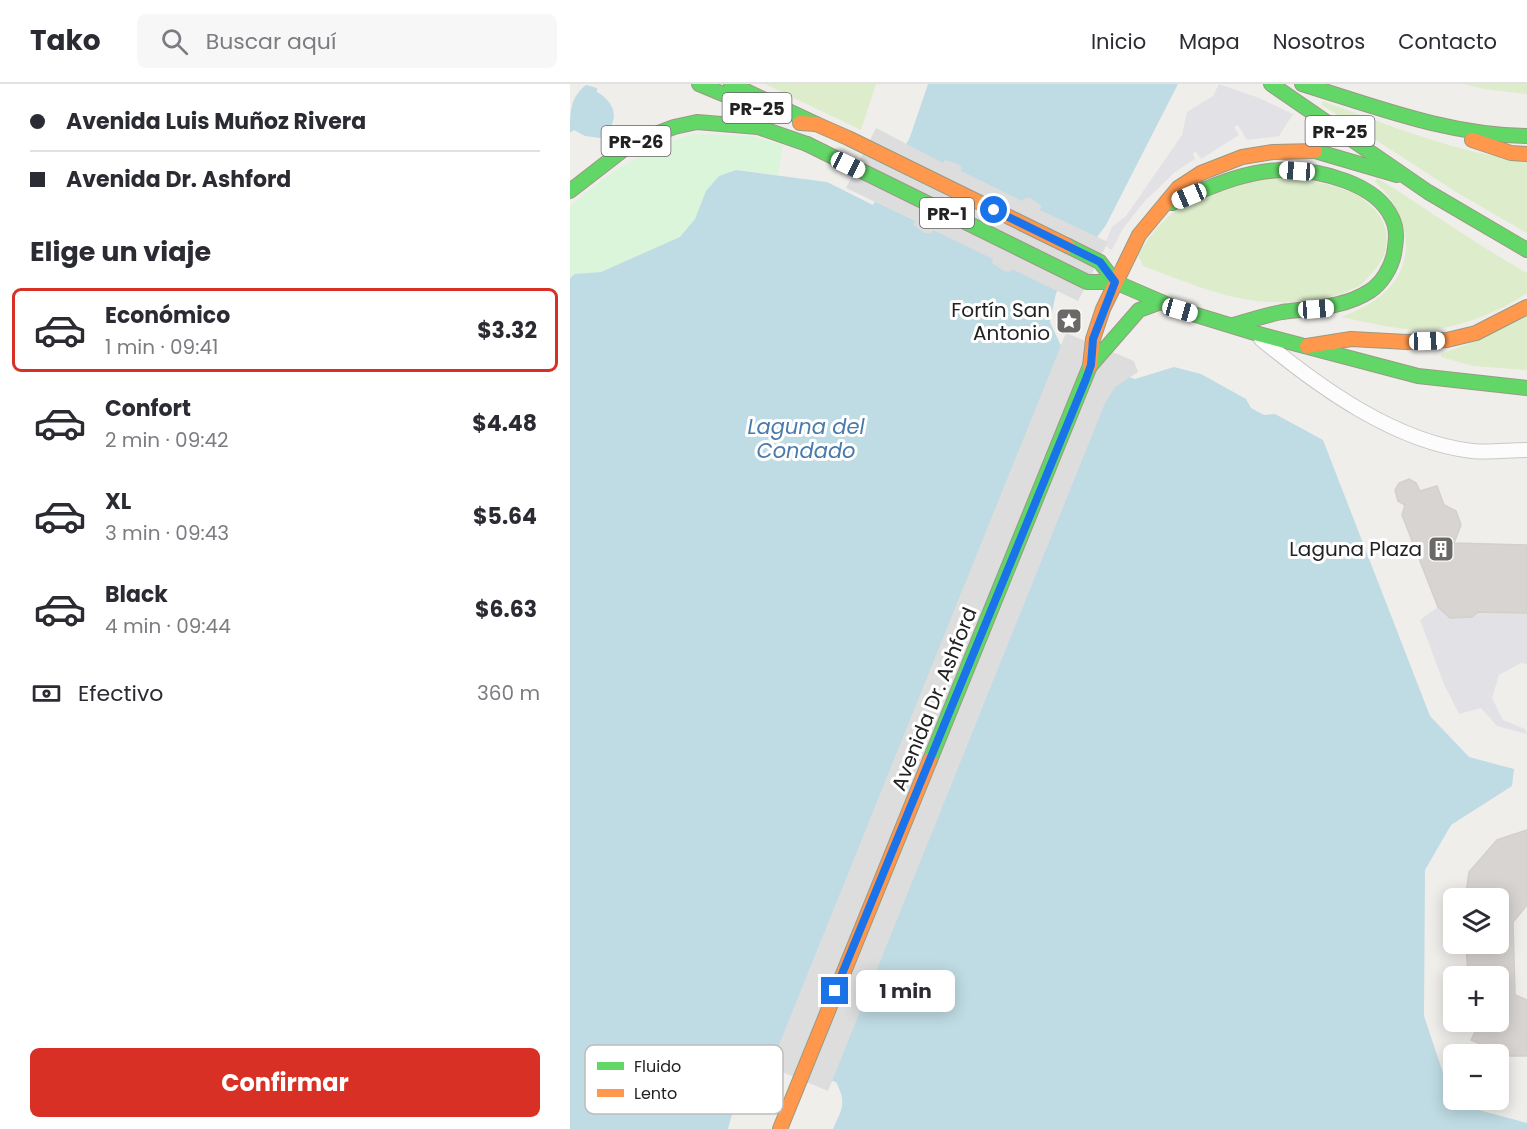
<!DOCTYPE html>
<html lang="es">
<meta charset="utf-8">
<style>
body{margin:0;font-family:Poppins,sans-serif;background:#f7f7f7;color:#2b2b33;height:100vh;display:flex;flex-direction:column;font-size:22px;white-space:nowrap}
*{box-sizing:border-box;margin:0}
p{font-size:20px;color:#7c7c81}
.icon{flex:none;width:33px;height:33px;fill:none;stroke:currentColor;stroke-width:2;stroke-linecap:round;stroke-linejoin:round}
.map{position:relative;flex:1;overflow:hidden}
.drawer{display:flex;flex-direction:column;background:#fff;width:570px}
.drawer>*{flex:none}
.top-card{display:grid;align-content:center;height:132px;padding:0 30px;background:#fff}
.controls{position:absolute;left:873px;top:804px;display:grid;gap:12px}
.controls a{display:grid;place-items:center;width:66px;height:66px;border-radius:9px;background:#fff;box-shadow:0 3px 15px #0003;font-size:30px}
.end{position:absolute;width:27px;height:27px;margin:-14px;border:8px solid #1a73e8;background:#fff;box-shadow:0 0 0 3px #fff}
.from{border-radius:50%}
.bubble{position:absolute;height:42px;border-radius:9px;background:#fff;box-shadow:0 3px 15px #0003;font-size:20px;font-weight:700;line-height:42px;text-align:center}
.car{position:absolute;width:18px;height:36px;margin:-18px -9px;border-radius:8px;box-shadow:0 0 4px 2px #0007;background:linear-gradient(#fff 24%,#345 0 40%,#fff 0 76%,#345 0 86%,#fff 0)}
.top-card b{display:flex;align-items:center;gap:21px;height:57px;font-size:22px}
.top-card b+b{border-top:2px solid #e1e1e2}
.top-card i{width:15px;height:15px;background:#2b2b33}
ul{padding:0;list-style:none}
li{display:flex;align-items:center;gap:18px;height:84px;margin:0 12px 9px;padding:0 18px;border:3px solid transparent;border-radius:9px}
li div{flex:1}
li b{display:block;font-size:22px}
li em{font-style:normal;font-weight:700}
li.on{border-color:#d93025}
li>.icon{width:54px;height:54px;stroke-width:1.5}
h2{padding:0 30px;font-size:27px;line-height:72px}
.pay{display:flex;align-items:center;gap:15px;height:66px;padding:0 30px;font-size:22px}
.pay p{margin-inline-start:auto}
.primary-button{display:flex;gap:12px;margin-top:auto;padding:12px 30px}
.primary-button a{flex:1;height:69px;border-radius:9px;background:#d93025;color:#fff;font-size:24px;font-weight:700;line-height:69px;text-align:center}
header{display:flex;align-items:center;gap:36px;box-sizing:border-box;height:84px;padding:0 30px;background:#fff;border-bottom:2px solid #e1e1e2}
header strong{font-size:28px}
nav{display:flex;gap:33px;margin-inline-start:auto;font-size:21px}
.search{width:420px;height:54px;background:#f7f7f7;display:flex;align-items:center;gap:15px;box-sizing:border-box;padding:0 21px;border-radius:9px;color:#7c7c81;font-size:22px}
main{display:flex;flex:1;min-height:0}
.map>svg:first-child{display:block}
.grass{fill:#ddeccb}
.park{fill:#daf5da}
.plaza{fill:#e2e1e5}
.water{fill:#bfdbe3}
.pier{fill:#dedddd}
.building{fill:#d7d4d2;stroke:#d3d0cc;stroke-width:1.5}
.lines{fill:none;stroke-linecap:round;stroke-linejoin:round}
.street-casing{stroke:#c9c8c7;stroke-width:16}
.fast-casing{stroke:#999a82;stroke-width:16}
.slow-casing{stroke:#999a82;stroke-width:16}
.street{stroke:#fdfcfc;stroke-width:14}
.fast{stroke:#63d668;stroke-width:14}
.slow{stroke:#ff974d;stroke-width:14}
.route{stroke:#1a73e8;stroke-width:8}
.labels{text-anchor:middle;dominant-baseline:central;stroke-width:6;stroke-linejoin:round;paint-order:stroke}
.shield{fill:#fff;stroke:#646464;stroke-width:1.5}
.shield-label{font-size:18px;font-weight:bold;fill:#222}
.poi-label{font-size:20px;fill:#222;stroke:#fff;text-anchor:end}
.street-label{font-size:20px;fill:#222;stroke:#fff}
.water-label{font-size:21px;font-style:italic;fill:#4a7aab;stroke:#fff}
.key{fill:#fff;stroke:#bdbdbd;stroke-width:1.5}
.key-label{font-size:16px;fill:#222}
</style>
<header>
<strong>Tako</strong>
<div class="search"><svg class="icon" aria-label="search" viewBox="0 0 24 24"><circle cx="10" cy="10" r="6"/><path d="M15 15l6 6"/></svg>Buscar aquí</div>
<nav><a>Inicio</a><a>Mapa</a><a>Nosotros</a><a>Contacto</a></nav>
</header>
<main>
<section class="drawer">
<div class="top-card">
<b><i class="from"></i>Avenida Luis Muñoz Rivera</b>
<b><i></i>Avenida Dr. Ashford</b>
</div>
<h2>Elige un viaje</h2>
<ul>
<li class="on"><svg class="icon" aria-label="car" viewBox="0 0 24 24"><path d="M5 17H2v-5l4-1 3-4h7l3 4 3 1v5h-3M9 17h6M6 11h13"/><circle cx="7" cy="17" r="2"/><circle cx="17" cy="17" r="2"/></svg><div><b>Económico</b><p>1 min · 09:41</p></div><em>$3.32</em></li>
<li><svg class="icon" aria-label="car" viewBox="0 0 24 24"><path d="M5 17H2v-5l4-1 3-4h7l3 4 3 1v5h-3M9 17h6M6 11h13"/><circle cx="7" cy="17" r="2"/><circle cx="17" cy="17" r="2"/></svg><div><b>Confort</b><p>2 min · 09:42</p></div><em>$4.48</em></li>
<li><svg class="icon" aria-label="car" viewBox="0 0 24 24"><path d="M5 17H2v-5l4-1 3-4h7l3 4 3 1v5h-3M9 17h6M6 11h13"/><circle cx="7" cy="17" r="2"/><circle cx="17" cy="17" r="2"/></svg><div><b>XL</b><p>3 min · 09:43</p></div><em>$5.64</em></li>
<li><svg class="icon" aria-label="car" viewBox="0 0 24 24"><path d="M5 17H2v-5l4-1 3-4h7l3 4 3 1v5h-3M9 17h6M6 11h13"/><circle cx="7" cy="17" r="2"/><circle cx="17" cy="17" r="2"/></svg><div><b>Black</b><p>4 min · 09:44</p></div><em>$6.63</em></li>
</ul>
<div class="pay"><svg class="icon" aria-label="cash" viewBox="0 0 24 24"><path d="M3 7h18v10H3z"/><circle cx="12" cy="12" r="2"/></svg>Efectivo<p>360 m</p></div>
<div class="primary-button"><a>Confirmar</a></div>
</section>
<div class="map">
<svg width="957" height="1045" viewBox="0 0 957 1045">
<rect width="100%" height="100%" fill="#f0eeeb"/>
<!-- grass -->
<g class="grass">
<polygon points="195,0 306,0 291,46"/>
<polygon points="894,0 957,0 957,10 914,5"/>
<path d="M752 17C819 41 886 69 957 77V149L886 108 752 21Z"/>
<path d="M725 92C741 97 778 104 790 113 819 133 827 162 802 189 798 193 794 199 789 202 766 215 731 219 705 218 659 218 615 197 573 182L568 171C584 142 615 113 647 102 665 96 704 95 725 92Z"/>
<path d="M807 94C858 125 905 160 957 189V209C929 228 883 247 849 246 823 245 796 238 771 233 787 227 802 220 815 208 850 176 837 125 805 98Z"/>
<polygon points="957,232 957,286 903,282 871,273 871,270 906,257"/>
</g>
<!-- park -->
<path class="park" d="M124 50 181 52 213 61 208 91 166 86 136 108 125 135 110 153 31 188 5 190 0 194V122C38 89 75 64 124 50Z"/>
<!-- plaza -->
<g class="plaza">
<polygon points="649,0 689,14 723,30 709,52 677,56 668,41 664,43 669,51 631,75 626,68 623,69 625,75 605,88 573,119 552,146 542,166 539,165 535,160 542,143 556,132 612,51 617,28 643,12"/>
<polygon points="868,523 880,534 901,533 908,528 957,529 957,580 951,579 929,591 922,614 933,636 955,645 957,650 927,642 911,624 889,630 874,600 850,536"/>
</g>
<!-- water -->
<g class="water">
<path d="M358 0H608L536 141 486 209 480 238 490 260 499 269 521 281 565 295 604 283 631 290 676 315 681 324 694 331 705 330 753 356 860 632 899 673 944 685 942 702 881 741 855 786 854 932 883 1019 957 1039V1045H263C272 1025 277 1019 266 998 254 994 241 991 230 986 222 982 213 976 204 974 173 967 165 1023 158 1045H0V194L5 190 31 188 110 153 125 135 136 107 149 92 166 86 257 98 303 121 340 53Z"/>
<path d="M16 1 27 4V8C48 20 50 40 30 54L15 52 4 46 0 49C0 29 0 13 16 1Z"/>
</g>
<!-- pier -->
<g class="pier">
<polygon points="306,44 373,79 375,76 388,80 392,84 391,87 452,117 455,114 460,114 472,122 470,126 538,158 508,217 442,185 440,188 434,187 422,179 423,175 363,146 361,149 355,149 343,141 345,137 276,104"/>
<polygon points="496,249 564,277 568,288 545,303 535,319 258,1007 200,983"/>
</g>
<!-- building -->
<g class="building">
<polygon points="839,395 846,399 850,407 867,402 874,421 886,427 891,441 884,459 957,461 957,529 908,528 902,533 880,534 868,523 832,431 835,421 828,417 825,406 829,399"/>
<polygon points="957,746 957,821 943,838 945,911 957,916 957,972 940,972 901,956 910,938 928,938 928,892 898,892 896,860 928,860 928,814 900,814 896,810 899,788 927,756"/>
</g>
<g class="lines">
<!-- street casing -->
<g class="street-casing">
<path id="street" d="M691 255C749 303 825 358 902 367 920 369 939 366 957 366"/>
</g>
<!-- fast casing -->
<g class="fast-casing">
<g id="fast">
<polyline points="129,0 182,22"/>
<polyline points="161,0 246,40"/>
<polyline points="701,0 858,108 957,166"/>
<path d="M732 0C807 23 878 51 957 52"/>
<polyline points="237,60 517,198 545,198"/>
<polyline points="745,67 827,91"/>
<polyline points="0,107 62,59 104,43 127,38 188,43 237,60"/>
<path d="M602 119C638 104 675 86 715 86 750 86 806 99 822 134 828 146 826 158 824 170 821 184 812 199 800 207 774 224 742 224 712 228 696 231 680 236 664 241"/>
<polyline points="498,162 530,178 545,198 610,226 685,249 848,292 957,304"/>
<polyline points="521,281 569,226 591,218"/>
<polyline points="360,676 520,282"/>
</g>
</g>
<!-- slow casing -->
<g class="slow-casing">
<g id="slow">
<polyline points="230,39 246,40 278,54 498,162"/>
<polyline points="902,56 941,69 957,70"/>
<polyline points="737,262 781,255 837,258 877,256 906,249 957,223"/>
<polyline points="520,282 523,255 533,225 569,151 608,104 631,89 672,73 703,68 745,67"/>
<polyline points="210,1045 360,676"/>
</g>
</g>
<!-- street -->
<use href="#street" class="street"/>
<!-- fast -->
<use href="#fast" class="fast"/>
<!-- slow -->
<use href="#slow" class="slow"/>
</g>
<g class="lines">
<!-- route -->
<polyline class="route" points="265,907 516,295 521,281 523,255 545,198 530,178 424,126"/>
</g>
<!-- icons -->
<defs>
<g id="sight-square" transform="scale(1.35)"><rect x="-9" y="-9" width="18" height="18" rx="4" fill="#6a6968" stroke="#fff"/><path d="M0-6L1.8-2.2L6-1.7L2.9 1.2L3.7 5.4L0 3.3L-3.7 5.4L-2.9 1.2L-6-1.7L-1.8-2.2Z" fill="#fff"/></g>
<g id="building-square" transform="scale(1.35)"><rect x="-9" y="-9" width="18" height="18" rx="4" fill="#6a6968" stroke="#fff"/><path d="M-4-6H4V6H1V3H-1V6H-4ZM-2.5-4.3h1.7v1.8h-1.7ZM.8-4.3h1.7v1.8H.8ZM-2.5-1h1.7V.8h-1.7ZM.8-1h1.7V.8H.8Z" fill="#fff"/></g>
</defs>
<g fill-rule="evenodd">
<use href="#sight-square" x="499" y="237"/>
<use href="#building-square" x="871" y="465"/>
</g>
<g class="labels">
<!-- shield labels -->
<g class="shield">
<rect x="152.5" y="9" width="69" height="30" rx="4.5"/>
<rect x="735.5" y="32" width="69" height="30" rx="4.5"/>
<rect x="31.5" y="42" width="69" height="30" rx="4.5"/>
<rect x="350" y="114" width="54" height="30" rx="4.5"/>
</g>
<g class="shield-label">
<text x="187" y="24">PR-25</text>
<text x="770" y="47">PR-25</text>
<text x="66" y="57">PR-26</text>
<text x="377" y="129">PR-1</text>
</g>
<!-- poi labels -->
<g class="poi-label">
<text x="480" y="226">Fortín San<tspan x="480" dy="23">Antonio</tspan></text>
<text x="852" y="465">Laguna Plaza</text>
</g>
<!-- street labels -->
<g class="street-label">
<text transform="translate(364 615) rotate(-68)">Avenida Dr. Ashford</text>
</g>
<!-- water labels -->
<g class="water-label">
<text x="236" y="342">Laguna del<tspan x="236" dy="24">Condado</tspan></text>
</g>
</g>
<!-- legend -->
<rect x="15" y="961" width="198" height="69" rx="9" class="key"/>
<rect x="27" y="978" width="27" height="8" fill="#63d668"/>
<rect x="27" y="1005" width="27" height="8" fill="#ff974d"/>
<g class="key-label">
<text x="64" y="988">Fluido</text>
<text x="64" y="1015">Lento</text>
</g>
</svg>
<div class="controls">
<a><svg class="icon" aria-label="layers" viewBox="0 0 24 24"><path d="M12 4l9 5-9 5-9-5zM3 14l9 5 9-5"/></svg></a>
<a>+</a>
<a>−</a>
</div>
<i class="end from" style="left:424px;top:126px"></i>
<i class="end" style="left:265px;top:907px"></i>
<div class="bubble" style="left:286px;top:886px;width:99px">1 min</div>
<i class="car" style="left:278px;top:81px;rotate:116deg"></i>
<i class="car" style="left:727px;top:87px;rotate:274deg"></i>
<i class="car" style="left:619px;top:112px;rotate:247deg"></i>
<i class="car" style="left:746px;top:225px;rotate:86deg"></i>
<i class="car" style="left:610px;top:226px;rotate:106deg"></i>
<i class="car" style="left:857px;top:257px;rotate:88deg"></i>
</div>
</main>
